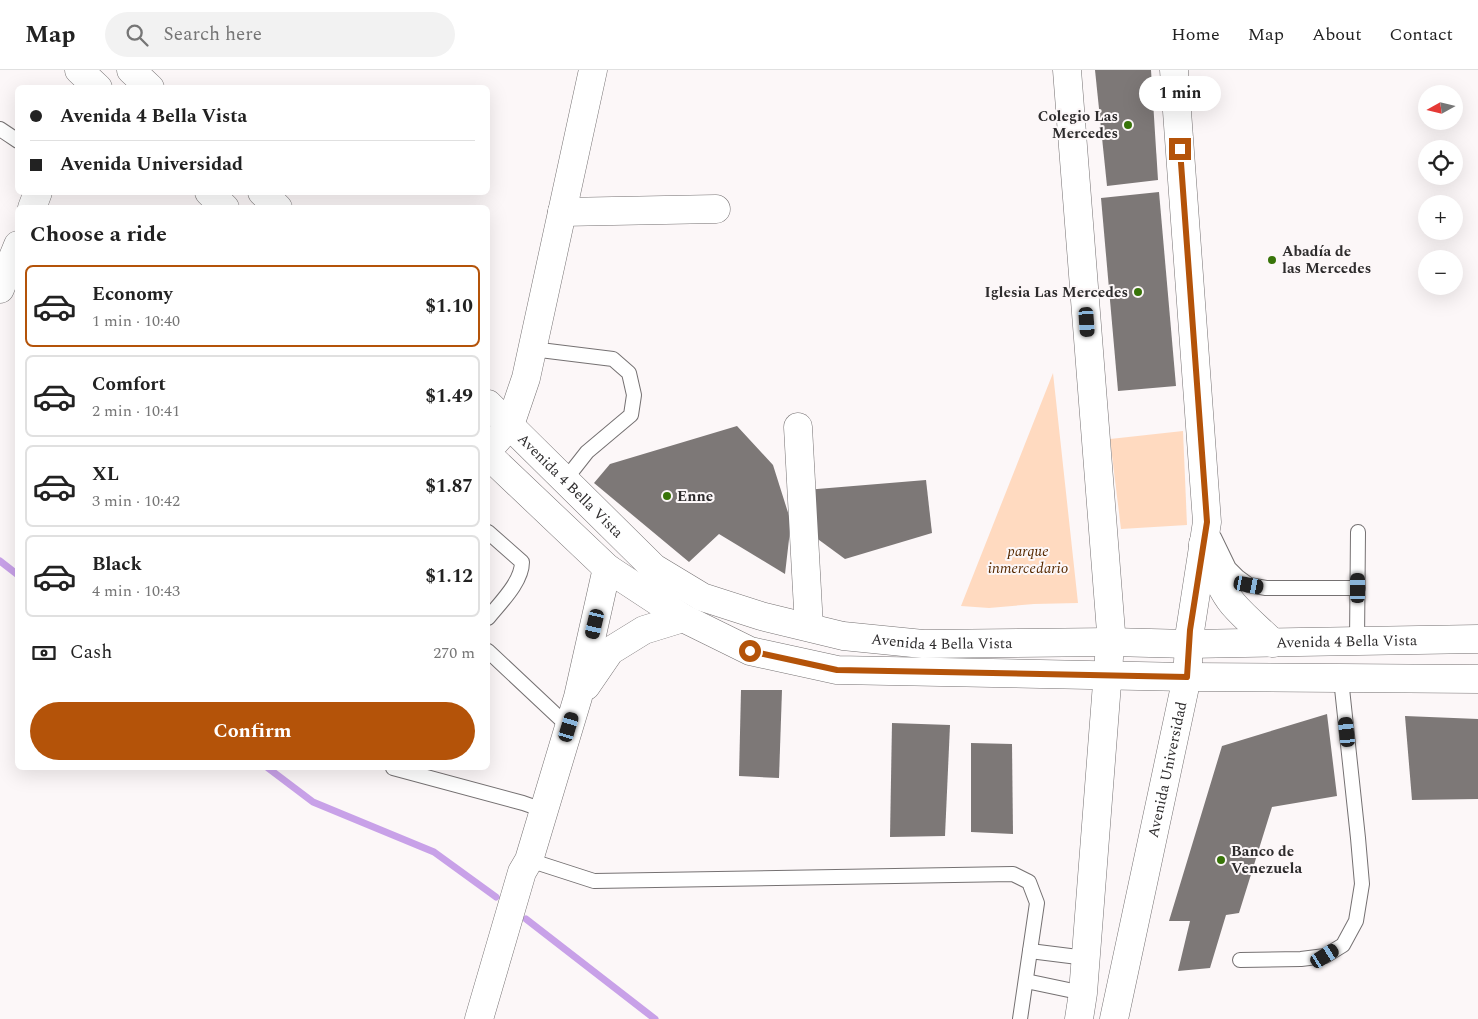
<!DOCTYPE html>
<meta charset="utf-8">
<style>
body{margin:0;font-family:Spectral,serif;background:#f2f2f2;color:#222;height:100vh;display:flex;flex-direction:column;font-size:19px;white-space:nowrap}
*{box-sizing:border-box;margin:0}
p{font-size:16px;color:#767676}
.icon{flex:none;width:28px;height:28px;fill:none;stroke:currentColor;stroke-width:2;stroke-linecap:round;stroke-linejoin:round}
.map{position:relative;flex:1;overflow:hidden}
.sheet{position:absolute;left:15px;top:135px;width:475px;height:565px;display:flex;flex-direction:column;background:#fff;border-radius:8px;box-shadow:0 5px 20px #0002}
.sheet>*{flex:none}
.banner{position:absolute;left:15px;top:15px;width:475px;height:110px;border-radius:8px;box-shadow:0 5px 20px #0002;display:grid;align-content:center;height:110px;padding:0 15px;background:#fff}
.needle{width:32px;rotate:262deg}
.controls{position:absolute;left:1418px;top:15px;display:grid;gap:10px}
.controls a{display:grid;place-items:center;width:45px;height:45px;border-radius:50%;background:#fff;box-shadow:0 5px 20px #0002;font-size:25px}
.end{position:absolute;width:22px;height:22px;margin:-11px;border:6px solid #b45309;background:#fff;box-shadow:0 0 0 2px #fff}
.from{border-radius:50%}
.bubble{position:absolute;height:35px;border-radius:18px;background:#fff;box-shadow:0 5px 20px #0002;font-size:16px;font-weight:700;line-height:35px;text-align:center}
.car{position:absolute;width:15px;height:30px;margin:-15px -8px;border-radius:6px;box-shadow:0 0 4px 1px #0007;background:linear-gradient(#222 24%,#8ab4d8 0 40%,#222 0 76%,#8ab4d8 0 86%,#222 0)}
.banner b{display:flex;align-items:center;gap:18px;height:48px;font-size:19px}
.banner b+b{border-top:1px solid #e0e0e0}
.banner i{width:12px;height:12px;background:#222}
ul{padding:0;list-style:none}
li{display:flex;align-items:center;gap:15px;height:82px;margin:0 10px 8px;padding:0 5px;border:2px solid #e0e0e0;border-radius:8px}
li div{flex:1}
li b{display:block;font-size:19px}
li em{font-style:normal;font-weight:700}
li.on{border-color:#b45309}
li>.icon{width:45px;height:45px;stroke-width:1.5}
h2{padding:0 15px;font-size:22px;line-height:60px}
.pay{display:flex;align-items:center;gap:12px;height:55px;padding:0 15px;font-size:19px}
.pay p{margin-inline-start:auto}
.primary-button{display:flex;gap:10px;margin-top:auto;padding:10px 15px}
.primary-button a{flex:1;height:58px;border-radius:30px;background:#b45309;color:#fff;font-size:20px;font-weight:700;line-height:58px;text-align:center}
header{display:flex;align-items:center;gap:30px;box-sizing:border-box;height:70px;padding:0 25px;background:#fff;border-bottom:1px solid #e0e0e0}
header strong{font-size:24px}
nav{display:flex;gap:28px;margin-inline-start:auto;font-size:18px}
.search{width:350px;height:45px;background:#f2f2f2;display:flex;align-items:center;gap:12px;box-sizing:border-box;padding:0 18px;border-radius:28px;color:#767676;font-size:19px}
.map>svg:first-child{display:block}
.green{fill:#ffdac0}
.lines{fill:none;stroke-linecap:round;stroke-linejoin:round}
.stream{stroke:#c8a1e8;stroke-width:7}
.building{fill:#7d7877}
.lane-casing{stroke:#757172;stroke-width:16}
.street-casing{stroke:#757172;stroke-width:29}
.secondary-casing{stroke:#757172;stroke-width:29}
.lane{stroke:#fff;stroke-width:14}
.street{stroke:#fff;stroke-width:28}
.secondary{stroke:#fff;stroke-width:28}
.route{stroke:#b45309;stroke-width:6}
.poi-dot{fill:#387409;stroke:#fcf7f8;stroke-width:2}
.labels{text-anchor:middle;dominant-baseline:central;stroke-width:4;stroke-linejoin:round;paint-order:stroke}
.poi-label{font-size:15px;font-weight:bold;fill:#2e2c2d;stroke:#fcf7f8;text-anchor:start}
.street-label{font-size:15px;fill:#2e2c2d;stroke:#fcf7f8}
.park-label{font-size:15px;font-style:italic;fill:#572a00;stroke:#fcf7f8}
</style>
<header>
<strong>Map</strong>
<div class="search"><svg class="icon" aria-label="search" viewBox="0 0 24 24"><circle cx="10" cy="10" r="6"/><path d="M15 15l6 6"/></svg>Search here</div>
<nav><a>Home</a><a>Map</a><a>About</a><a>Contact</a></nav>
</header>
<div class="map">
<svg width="1478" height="949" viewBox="0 0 1478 949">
<rect width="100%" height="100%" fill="#fcf7f8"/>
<!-- green -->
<g class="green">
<polygon points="1053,303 1078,533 1034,534 989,538 961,536"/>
<polygon points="1183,361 1187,455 1121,459 1110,369"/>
</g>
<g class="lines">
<!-- stream -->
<g class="stream">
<polyline points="0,491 18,505"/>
<polyline points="268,698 313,732 434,782 496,827"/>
<polyline points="526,849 655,949"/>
</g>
</g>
<!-- building -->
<g class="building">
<polygon points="1095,0 1151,0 1158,110 1107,116"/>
<polygon points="1159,122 1176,316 1118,321 1101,128"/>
<polygon points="737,356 773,395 791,452 785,504 719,464 689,492 594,413 610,394"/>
<polygon points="926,410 932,463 845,489 815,467 805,420"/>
<polygon points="741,620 782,620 779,708 739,706"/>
<polygon points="1327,644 1337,726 1272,737 1239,843 1226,845 1210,898 1178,901 1190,851 1169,851 1222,676"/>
<polygon points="1405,646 1478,649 1478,729 1412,730"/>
<polygon points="892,653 950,655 945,766 890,767"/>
<polygon points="971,673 1012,674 1013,764 971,762"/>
</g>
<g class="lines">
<!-- lane casing -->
<g class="lane-casing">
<g id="lane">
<polyline points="0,59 18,71"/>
<polyline points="532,279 613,289 629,303 634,325 631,345 587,382 565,410"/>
<path d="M488 462 522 492C522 512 500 533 488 548"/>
<polyline points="1214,467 1229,498 1238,507 1249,515 1266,518 1358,518"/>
<polyline points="1357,571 1358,462"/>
<polyline points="488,581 569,657"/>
<polyline points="393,698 523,733 543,740"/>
<polyline points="529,790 594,811 1013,804 1029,812 1037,833 1020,949"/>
<polyline points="1030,881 1086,888"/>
<polyline points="1240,890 1301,889 1325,886 1343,875 1356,851 1362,814 1358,768 1341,609"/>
<polyline points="1026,911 1083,923"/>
</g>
</g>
<!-- street casing -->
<g class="street-casing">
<g id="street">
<polyline points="32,138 38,122"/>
<polyline points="562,142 716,139"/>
<polyline points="0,219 18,175"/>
<polyline points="798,357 809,557"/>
<polyline points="488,380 510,355 526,308 593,0"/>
<polyline points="586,616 610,581 644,560 683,548"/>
<polyline points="479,949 522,802 529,790 578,627 607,498"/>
</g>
</g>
<!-- secondary casing -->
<g class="secondary-casing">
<g id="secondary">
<polyline points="79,0 98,18"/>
<polyline points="131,0 150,18"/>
<polyline points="1067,0 1111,562 1083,923 1079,949"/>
<polyline points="209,122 225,138"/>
<polyline points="262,122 278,138"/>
<path id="s1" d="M488 334 654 498 702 527 761 546 843 566 923 574 1111 572 1189 574 1478 569"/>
<polyline points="488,385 607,498 683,548 750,581 837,600 1187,607 1478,609"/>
<path d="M1203 474C1212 494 1219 517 1233 534 1245 548 1260 560 1273 573"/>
<path id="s2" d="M1114 949 1187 607 1190 561 1207 452 1174 0"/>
</g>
</g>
<!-- lane -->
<use href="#lane" class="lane"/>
<!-- street -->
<use href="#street" class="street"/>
<!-- secondary -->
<use href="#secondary" class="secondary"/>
</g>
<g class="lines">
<!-- route -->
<polyline class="route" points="750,581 837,600 1187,607 1190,560 1207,452 1180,79"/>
</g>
<!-- markers -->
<g class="poi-dot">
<circle cx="1128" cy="55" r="5"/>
<circle cx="1272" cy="190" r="5"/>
<circle cx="1138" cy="222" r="5"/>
<circle cx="667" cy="426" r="5"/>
<circle cx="1221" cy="790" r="5"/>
</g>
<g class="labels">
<!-- poi labels -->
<g class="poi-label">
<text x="1118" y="46" text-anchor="end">Colegio Las<tspan x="1118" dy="17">Mercedes</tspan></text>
<text x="1282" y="181">Abadía de<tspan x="1282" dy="17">las Mercedes</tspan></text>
<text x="1128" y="222" text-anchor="end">Iglesia Las Mercedes</text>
<text x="677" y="426">Enne</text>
<text x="1231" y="781">Banco de<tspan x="1231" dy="17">Venezuela</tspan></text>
</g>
<!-- street labels -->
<g class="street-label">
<text stroke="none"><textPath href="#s1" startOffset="116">Avenida 4 Bella Vista</textPath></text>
<text stroke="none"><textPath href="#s1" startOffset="535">Avenida 4 Bella Vista</textPath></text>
<text stroke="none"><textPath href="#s1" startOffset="940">Avenida 4 Bella Vista</textPath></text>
<text stroke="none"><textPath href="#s2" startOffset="255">Avenida Universidad</textPath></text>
</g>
<!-- park labels -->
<g class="park-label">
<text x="1028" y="481">parque<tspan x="1028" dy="17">inmercedario</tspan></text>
</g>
</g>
</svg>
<div class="controls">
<a><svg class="needle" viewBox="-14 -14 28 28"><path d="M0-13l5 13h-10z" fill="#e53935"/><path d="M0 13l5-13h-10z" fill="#767676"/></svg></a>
<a><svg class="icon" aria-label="locate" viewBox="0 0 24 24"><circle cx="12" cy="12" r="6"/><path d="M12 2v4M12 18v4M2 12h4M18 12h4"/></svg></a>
<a>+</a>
<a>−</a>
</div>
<i class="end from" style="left:750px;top:581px"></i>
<i class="end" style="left:1180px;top:79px"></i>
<div class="bubble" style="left:1139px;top:6px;width:82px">1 min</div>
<i class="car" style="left:1087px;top:252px;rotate:176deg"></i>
<i class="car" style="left:1249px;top:515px;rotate:101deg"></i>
<i class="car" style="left:1358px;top:518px;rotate:0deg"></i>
<i class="car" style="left:595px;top:554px;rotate:193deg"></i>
<i class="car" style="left:569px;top:657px;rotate:17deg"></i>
<i class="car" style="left:1347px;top:662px;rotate:354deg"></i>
<i class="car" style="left:1325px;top:886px;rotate:58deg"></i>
<div class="banner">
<b><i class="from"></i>Avenida 4 Bella Vista</b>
<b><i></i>Avenida Universidad</b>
</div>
<section class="sheet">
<h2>Choose a ride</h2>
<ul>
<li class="on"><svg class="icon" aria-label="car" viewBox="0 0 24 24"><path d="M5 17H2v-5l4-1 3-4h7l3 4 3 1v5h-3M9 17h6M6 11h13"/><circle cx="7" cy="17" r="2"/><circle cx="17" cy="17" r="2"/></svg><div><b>Economy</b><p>1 min · 10:40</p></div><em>$1.10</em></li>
<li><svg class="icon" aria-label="car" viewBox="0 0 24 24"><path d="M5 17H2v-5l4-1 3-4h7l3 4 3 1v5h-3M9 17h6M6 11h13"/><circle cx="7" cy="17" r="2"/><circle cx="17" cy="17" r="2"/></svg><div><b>Comfort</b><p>2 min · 10:41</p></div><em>$1.49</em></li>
<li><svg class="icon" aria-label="car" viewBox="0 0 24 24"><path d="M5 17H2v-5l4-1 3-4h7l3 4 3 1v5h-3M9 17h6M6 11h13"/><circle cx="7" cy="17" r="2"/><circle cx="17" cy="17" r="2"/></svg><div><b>XL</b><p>3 min · 10:42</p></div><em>$1.87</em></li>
<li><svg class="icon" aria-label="car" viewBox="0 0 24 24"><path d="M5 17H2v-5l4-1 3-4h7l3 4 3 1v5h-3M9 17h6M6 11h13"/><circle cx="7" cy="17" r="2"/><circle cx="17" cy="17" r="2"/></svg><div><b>Black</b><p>4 min · 10:43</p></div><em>$1.12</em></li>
</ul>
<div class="pay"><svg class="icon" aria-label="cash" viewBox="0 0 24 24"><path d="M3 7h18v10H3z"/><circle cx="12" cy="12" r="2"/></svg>Cash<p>270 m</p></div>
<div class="primary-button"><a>Confirm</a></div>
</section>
</div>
